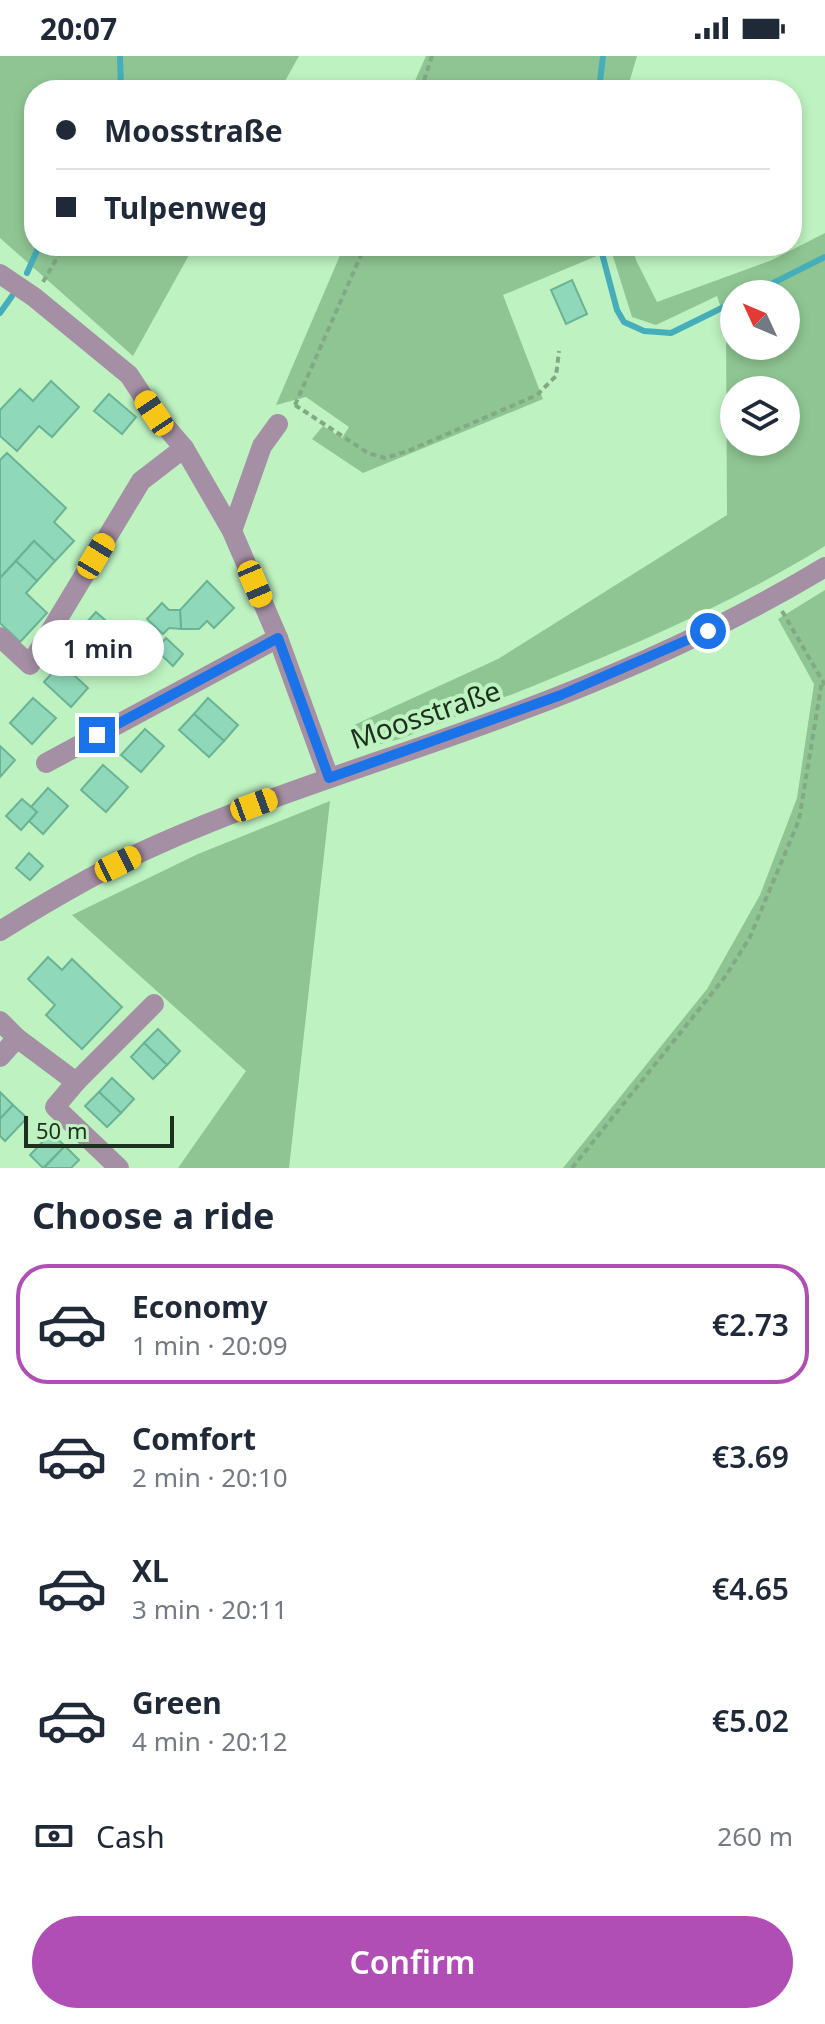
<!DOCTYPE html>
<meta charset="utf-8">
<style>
body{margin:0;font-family:"Noto Sans",sans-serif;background:#f2f2f3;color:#1f2937;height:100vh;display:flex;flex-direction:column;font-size:30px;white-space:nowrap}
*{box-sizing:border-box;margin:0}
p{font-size:26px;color:#747a83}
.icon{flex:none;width:44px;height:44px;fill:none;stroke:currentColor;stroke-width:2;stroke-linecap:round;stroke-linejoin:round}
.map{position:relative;height:1112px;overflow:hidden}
.sheet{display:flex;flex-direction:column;background:#fff;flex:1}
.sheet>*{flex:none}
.banner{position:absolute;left:24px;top:24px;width:778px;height:176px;border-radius:32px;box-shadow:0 4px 12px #0003;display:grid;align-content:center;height:176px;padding:0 32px;background:#fff}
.needle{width:52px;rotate:314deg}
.tools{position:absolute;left:720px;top:224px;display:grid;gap:16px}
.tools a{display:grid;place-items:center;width:80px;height:80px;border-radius:50%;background:#fff;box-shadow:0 4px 12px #0003;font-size:40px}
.scale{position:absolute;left:24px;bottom:20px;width:150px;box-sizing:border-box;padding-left:8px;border:4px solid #1c301d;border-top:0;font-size:22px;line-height:28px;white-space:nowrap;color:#1c301d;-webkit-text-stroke:6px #bef2c1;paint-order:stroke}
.end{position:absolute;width:36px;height:36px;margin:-18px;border:10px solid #1a73e8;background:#fff;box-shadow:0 0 0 4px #fff}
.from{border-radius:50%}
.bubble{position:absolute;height:56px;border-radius:28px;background:#fff;box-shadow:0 4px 12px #0003;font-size:26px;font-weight:600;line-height:56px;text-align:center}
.car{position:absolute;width:24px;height:48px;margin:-24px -12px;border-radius:10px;box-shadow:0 0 6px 2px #0007;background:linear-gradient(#f5c518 24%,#345 0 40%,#f5c518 0 76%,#345 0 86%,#f5c518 0)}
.banner b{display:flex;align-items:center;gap:28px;height:76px;font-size:30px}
.banner b+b{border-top:2px solid #e0e1e3}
.banner i{width:20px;height:20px;background:#1f2937}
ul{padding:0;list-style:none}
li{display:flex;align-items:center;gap:24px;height:120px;margin:0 16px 12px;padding:0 16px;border:4px solid transparent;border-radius:32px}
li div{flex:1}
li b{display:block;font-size:30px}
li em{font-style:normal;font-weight:600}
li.active{border-color:#b14eb5}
li>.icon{width:72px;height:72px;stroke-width:1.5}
h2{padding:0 32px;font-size:36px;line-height:96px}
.pay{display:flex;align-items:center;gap:20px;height:88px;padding:0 32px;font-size:30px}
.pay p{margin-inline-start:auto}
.action{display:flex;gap:16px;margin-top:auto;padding:16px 32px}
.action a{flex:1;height:92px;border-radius:48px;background:#b14eb5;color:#fff;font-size:32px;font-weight:600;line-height:92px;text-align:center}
.status{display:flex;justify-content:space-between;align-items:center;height:56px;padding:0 40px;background:#fff;direction:ltr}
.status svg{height:22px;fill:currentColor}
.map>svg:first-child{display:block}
.green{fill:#8fc593;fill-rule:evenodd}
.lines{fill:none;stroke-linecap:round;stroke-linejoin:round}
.stream{stroke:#45aeba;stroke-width:6}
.building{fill:#8fd9ba;stroke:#6ab395;stroke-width:2}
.path{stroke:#81a984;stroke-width:4;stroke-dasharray:6 4;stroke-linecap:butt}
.minor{stroke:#a48fa4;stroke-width:20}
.route{stroke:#1a73e8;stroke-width:10}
.labels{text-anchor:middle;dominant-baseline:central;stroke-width:8;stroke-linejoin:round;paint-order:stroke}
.street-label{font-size:28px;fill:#1c301d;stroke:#bef2c1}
</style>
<div class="status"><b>20:07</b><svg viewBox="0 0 49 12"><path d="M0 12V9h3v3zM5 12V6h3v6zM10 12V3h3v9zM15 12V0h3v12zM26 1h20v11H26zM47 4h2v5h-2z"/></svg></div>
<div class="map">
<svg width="825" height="1112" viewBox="0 0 825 1112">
<rect width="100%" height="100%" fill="#bef2c1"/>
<!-- green -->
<g class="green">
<polygon points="0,0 299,0 280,34 34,34 34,190 194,190 133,300 0,182"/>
<polygon points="426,0 637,0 627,34 411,34"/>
<path d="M825 177V490C694 571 545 624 403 682L366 692 354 669 498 603 727 459 726 267 717 240 656 269 632 261 611 194 503 239 543 343 363 417 312 383 323 370 342 382 349 371 306 341 276 349 344 190H632L636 204 657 246 772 204ZM734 238H786V290H734ZM734 334H786V386H734Z"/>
<polygon points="825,534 825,1112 563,1112 707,933 760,839 797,742 814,628 778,563"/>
<polygon points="330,745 289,1112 178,1112 246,1015 72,859 198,798"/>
</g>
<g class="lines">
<!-- stream -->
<g class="stream">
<polyline points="120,0 121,34"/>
<polyline points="599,34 603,0"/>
<polyline points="600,190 617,254 624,266 644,275 671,277 734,246"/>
<polyline points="27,217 39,190"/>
<polyline points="751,238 825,201"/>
<polyline points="0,257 12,240"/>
</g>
</g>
<!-- building -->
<g class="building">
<polygon points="572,224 587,258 566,268 551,234"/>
<polygon points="51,325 79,351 52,381 39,370 17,395 0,380 0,354 20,333 33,345"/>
<polygon points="109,338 136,361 122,378 94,355"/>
<polygon points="7,397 66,452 54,466 74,485 55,505 34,485 0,522 0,404"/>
<polygon points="34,485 55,505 37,525 16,505"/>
<polygon points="16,505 37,525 26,537 47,557 20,586 0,567 0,522"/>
<polygon points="207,525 234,552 214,572 207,565 199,573 181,573 180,554"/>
<polygon points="162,547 169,554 180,554 181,573 169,572 163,578 147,563"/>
<polygon points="96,556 128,584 107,607 75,579"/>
<polygon points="166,582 183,598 173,610 156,594"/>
<polygon points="61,607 88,632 71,651 44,626"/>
<polygon points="33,642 56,662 32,688 10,667"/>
<polygon points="208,642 238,669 224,685 194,658"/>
<polygon points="194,658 224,685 209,701 179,674"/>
<polygon points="145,673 164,690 141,716 121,699"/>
<polygon points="0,690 15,704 0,721"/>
<polygon points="103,709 128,731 106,756 81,734"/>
<polygon points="48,732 68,750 43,778 29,765 37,756 31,751"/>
<polygon points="22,743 37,756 21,774 6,760"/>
<polygon points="29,797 43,810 30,824 16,812"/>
<polygon points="48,901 62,914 72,903 122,951 82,993 46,959 55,949 28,923"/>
<polygon points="158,973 180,995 167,1009 144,987"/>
<polygon points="144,987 167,1009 153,1023 131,1001"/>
<polygon points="112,1022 134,1043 121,1057 99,1036"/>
<polygon points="0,1036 13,1049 0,1063"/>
<polygon points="99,1036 121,1057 107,1071 85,1050"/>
<polygon points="13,1049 27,1062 5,1085 0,1080 0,1063"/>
<polygon points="51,1077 65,1090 43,1112 30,1099"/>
<polygon points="65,1090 79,1104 71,1112 44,1112"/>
</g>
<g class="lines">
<!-- path -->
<g class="path">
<polyline points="421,34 432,0"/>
<polyline points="43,226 64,190"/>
<polyline points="295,349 368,397 385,402 408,395 537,339 556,320 559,295"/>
<polyline points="295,349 365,190"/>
<polyline points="782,555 825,629"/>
<polyline points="572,1112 725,921 750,881 799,764 822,625"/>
</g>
<!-- minor -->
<g class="minor">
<polyline points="0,218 34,241 129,319 154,357 184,392 232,475 278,582 329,722"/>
<polyline points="232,475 262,390 278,368"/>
<polyline points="0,581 30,609 141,425 184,392"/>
<polyline points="46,707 278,582"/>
<path d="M0 875C51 843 104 812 159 788 274 737 395 702 512 658 620 618 726 571 825 511"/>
<polyline points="0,965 17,982 76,1026 55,1051 119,1112"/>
<polyline points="0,1001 17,982"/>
<polyline points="76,1026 154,948"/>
</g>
</g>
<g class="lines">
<!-- route -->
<polyline class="route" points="97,679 278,582 329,722 561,639 708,575"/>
</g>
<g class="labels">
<!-- street labels -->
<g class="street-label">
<text transform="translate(425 658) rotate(-19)">Moosstraße</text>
</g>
</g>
</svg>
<div class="tools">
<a><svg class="needle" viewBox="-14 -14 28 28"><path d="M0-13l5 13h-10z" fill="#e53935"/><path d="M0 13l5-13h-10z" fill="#747a83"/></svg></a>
<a><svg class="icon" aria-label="layers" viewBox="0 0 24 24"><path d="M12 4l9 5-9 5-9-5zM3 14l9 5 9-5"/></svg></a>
</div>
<div class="scale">50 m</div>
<i class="end from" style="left:708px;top:575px"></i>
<i class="end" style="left:97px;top:679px"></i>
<div class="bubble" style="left:32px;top:564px;width:132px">1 min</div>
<i class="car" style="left:154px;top:357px;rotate:326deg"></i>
<i class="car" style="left:96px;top:500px;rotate:31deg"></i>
<i class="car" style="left:255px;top:528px;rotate:157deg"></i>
<i class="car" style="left:254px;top:749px;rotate:70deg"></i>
<i class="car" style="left:118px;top:808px;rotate:64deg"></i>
<div class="banner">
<b><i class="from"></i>Moosstraße</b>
<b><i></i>Tulpenweg</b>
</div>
</div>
<section class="sheet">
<h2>Choose a ride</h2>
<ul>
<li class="active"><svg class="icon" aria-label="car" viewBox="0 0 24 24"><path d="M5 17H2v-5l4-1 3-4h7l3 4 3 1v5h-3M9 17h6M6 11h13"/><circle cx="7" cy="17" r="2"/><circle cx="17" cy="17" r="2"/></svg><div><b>Economy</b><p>1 min · 20:09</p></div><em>€2.73</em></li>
<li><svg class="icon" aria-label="car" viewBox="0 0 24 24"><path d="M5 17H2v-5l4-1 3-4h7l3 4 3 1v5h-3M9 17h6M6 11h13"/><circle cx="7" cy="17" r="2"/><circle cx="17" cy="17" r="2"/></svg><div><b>Comfort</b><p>2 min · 20:10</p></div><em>€3.69</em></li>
<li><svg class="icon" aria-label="car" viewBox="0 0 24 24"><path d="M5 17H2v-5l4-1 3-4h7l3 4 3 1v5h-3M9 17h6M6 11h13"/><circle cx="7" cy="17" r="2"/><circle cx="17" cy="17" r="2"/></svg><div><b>XL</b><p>3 min · 20:11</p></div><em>€4.65</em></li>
<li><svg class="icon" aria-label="car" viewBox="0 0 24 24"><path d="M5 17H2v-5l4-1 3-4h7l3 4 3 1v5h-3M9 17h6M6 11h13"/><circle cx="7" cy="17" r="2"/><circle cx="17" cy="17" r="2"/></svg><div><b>Green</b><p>4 min · 20:12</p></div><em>€5.02</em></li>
</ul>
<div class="pay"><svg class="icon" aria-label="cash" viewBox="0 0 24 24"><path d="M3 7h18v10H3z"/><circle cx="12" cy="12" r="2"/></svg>Cash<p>260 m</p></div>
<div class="action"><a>Confirm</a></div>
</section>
